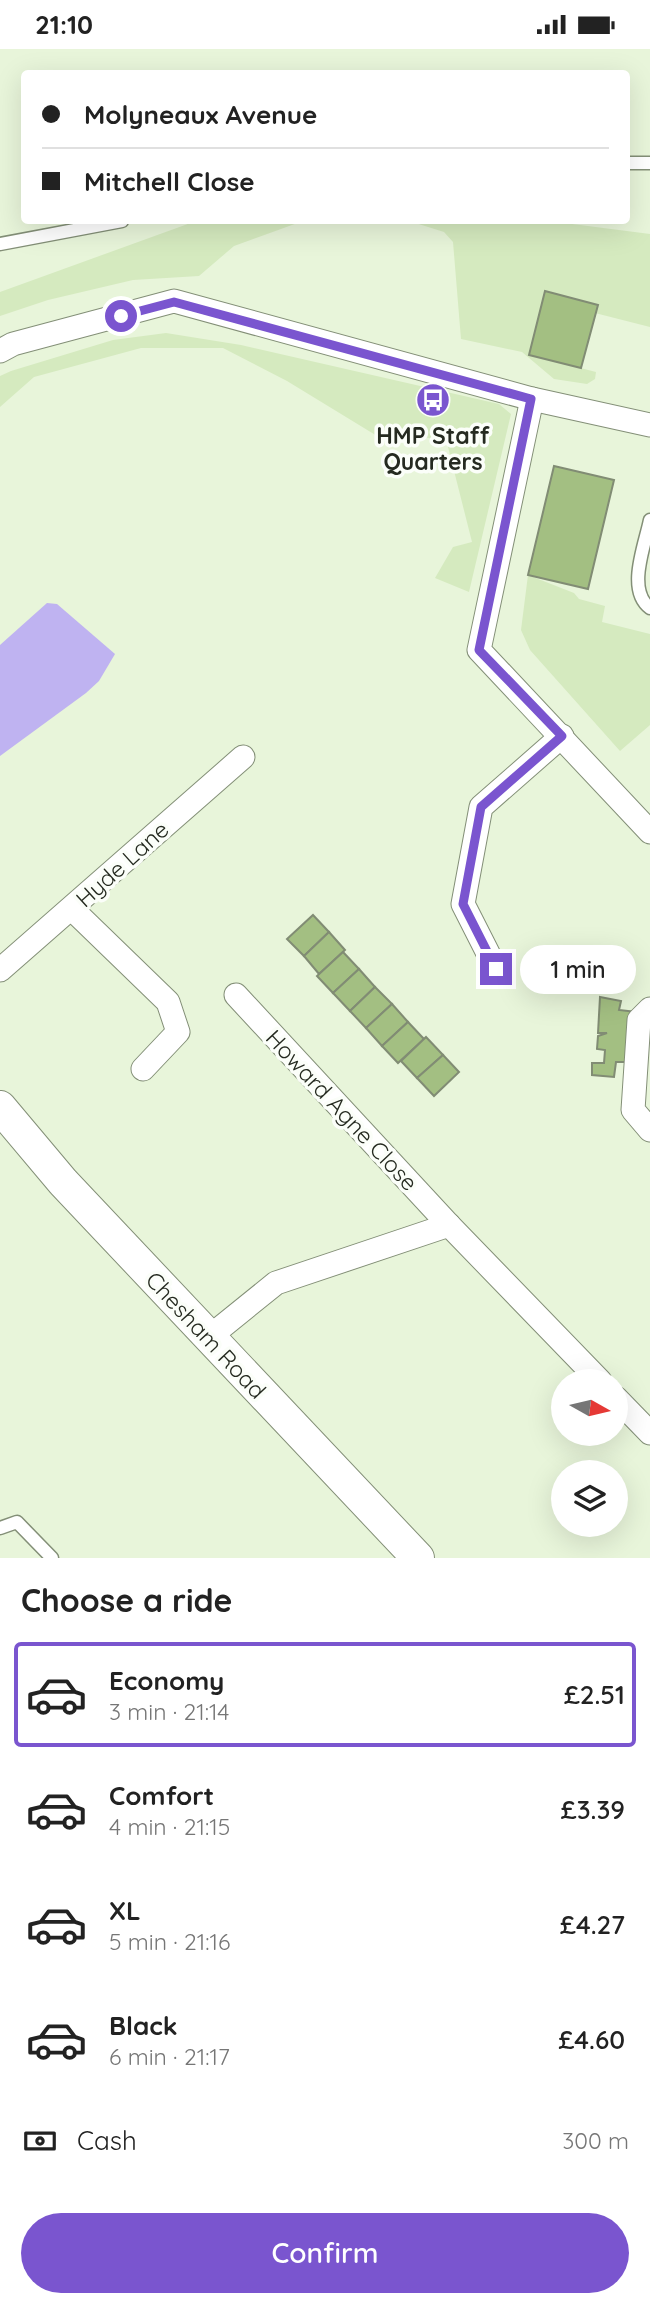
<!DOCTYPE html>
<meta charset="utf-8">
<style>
body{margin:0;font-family:Quicksand,sans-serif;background:#f6f6f6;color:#222;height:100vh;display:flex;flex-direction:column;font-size:26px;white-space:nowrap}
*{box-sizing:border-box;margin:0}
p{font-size:23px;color:#767676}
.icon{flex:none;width:38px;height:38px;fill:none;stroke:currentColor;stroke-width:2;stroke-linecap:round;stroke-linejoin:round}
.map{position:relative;height:1509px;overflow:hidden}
.sheet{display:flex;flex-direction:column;background:#fff;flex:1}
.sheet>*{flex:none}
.guide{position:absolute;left:21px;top:21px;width:609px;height:154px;border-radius:7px;box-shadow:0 7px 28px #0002;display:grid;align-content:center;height:154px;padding:0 21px;background:#fff}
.needle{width:46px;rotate:98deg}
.fabs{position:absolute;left:551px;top:1320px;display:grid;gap:14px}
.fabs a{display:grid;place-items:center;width:77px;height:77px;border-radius:50%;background:#fff;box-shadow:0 7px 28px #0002;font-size:35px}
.end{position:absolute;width:32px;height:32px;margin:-16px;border:9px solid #7a55cf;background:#fff;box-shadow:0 0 0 4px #fff}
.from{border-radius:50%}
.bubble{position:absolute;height:49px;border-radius:24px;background:#fff;box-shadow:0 7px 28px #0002;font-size:23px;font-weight:600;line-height:49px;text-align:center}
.guide b{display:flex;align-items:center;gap:24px;height:66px;font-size:26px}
.guide b+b{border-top:2px solid #e0e0e0}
.guide i{width:18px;height:18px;background:#222}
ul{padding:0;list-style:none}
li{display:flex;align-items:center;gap:21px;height:105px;margin:0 14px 10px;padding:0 7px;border:4px solid transparent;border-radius:7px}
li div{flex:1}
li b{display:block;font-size:26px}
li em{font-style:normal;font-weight:600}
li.active{border-color:#7a55cf}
li>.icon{width:63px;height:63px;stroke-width:1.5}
h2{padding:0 21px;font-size:32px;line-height:84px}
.pay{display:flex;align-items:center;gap:18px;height:77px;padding:0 21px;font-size:26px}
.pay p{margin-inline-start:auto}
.action{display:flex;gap:14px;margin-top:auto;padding:14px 21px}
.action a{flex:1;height:80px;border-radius:42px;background:#7a55cf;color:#fff;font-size:28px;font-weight:600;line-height:80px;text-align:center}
.status{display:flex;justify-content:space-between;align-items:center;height:49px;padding:0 35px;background:#fff;direction:ltr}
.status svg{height:19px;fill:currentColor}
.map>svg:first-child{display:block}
.green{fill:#d5eabf}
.water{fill:#bfb3f1}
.building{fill:#a3bf82;stroke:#818c74;stroke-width:2}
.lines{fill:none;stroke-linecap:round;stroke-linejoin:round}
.service-casing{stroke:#838f77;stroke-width:15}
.minor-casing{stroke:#838f77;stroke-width:25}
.secondary-casing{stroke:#838f77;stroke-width:34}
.service{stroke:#fff;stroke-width:12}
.minor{stroke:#fff;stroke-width:23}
.secondary{stroke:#fff;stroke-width:32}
.route{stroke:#7a55cf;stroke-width:9}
.labels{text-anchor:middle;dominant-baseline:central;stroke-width:7;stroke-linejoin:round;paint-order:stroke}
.poi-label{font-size:23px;font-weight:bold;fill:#252a20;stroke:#fbfef9}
.street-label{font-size:23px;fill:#252a20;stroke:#fbfef9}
</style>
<div class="status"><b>21:10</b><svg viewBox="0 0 49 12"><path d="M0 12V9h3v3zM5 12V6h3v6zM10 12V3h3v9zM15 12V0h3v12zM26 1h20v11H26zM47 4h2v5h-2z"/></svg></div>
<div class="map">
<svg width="650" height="1509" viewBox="0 0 650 1509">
<rect width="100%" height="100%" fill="#e8f5da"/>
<!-- green -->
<g class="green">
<polygon points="196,172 303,172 234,197 199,227 133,231 48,251 0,267 0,243"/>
<polygon points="409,172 549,172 650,185 650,278 595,264 545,242 530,306 596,323 595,330 587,335 554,330 522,303 461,290 453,193 444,183"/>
<polygon points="166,284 241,296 499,355 511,365 469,543 435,529 453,498 472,493 447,394 425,388 382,390 287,332 223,299 141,299 34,328 0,358 0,327 11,322 113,291"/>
<polygon points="528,526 574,544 579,550 605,557 602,573 650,585 650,676 620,702 530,601 521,581"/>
</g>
<!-- water -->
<polygon class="water" points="47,554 57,555 115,605 99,632 86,644 0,707 0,596"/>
<!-- building -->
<g class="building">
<polygon points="545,242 598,256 581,319 529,306"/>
<polygon points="554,417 614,431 588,540 528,526"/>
<polygon points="313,866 329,883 304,907 287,890"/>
<polygon points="329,883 345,901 319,925 304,907"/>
<polygon points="343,903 359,920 333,944 317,927"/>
<polygon points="359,920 375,938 350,962 333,944"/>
<polygon points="375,938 392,955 366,979 350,962"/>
<polygon points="600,948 621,952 619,961 636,963 632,1013 616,1013 614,1028 592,1026 592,1014 604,1014 605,1001 597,1000 598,987 607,984 598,984"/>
<polygon points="392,955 408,973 382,997 366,979"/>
<polygon points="408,973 424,990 398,1014 382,997"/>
<polygon points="426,988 443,1006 417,1029 401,1012"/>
<polygon points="443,1006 459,1023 434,1047 417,1029"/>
</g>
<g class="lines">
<!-- service casing -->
<g class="service-casing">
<g id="service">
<polyline points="626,114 650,114"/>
<polyline points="0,195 122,172"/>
<path d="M650 471C645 496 626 541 650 559"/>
<polyline points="0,1479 17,1473 52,1509"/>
</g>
</g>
<!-- minor casing -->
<g class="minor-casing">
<g id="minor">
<polyline points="0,302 13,295 174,252 532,350 650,376"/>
<polyline points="532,350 479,601 650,783"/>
<polyline points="72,860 168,953 178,983 143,1020"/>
<polyline points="496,920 463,855 481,758 562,687"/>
<polyline points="0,921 243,708"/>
<polyline points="236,946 449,1176 600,1332"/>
<polyline points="650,960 639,971 633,1061 650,1081"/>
<polyline points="208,1289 276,1234 449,1176"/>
<polyline points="616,1349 650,1384"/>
</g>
</g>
<!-- secondary casing -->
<g class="secondary-casing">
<polyline id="secondary" points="0,1058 63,1133 418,1509"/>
</g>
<!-- service -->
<use href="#service" class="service"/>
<!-- minor -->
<use href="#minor" class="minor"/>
<!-- secondary -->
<use href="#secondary" class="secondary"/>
</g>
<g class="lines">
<!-- route -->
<polyline class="route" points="121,267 174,253 531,350 479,601 562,687 481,758 463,855 496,920"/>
</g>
<!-- icons -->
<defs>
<g id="bus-disc" transform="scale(1.75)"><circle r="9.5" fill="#7a55cf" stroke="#fbfef9"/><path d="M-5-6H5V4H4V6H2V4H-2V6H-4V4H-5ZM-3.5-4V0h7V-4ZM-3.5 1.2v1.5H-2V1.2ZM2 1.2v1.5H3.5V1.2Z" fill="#fff"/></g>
</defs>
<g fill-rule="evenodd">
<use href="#bus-disc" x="433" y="351"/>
</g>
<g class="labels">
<!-- poi labels -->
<g class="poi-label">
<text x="433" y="386">HMP Staff<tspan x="433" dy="26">Quarters</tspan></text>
</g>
<!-- street labels -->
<g class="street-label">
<text transform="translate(122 815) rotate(-42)">Hyde Lane</text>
<text transform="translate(342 1061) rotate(47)">Howard Agne Close</text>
<text transform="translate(206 1286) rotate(47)">Chesham Road</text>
</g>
</g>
</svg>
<div class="fabs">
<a><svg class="needle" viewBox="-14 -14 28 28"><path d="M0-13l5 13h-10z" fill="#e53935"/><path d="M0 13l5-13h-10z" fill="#767676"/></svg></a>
<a><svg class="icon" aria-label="layers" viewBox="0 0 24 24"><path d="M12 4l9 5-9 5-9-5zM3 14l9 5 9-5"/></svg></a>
</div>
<i class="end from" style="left:121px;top:267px"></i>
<i class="end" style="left:496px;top:920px"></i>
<div class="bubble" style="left:520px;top:896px;width:116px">1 min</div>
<div class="guide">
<b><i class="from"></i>Molyneaux Avenue</b>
<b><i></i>Mitchell Close</b>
</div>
</div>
<section class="sheet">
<h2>Choose a ride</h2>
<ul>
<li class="active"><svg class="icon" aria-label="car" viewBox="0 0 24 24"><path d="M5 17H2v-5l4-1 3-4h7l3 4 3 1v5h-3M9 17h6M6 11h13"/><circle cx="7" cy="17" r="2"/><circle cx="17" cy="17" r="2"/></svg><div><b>Economy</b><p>3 min · 21:14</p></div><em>£2.51</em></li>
<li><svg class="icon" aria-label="car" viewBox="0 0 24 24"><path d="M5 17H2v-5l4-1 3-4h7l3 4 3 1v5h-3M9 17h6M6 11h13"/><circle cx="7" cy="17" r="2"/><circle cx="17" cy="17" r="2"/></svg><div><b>Comfort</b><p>4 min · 21:15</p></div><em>£3.39</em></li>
<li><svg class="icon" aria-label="car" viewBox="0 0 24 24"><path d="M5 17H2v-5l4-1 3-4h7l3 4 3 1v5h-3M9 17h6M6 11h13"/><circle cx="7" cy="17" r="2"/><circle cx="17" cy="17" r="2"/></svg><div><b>XL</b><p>5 min · 21:16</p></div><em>£4.27</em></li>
<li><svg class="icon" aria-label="car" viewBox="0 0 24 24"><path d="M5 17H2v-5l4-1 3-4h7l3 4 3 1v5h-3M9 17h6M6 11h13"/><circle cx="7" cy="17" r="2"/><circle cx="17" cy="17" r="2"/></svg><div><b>Black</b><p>6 min · 21:17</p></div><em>£4.60</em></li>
</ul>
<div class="pay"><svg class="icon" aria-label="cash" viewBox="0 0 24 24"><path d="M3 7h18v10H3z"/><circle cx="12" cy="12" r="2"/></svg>Cash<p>300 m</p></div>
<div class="action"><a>Confirm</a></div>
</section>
